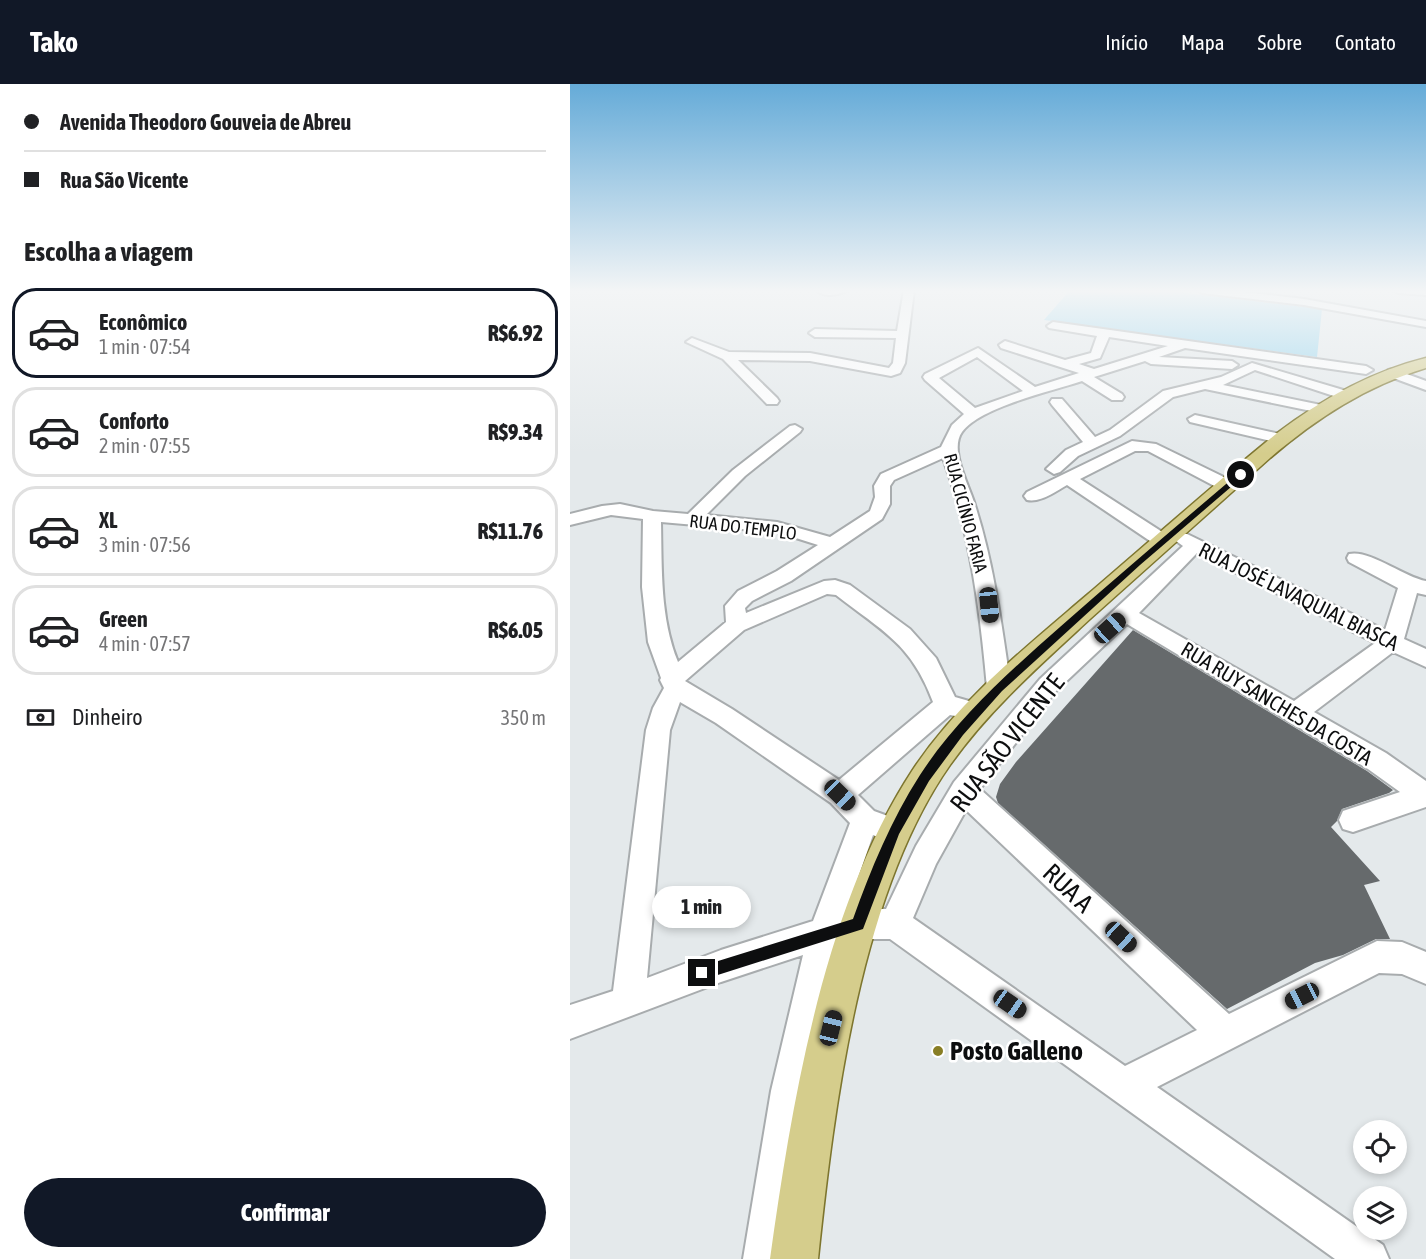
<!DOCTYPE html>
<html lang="pt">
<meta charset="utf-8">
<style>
body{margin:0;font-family:"Asap Condensed",sans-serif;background:#f2f2f2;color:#202124;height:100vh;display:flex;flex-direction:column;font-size:22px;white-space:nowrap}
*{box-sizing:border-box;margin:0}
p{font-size:20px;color:#757577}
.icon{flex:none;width:33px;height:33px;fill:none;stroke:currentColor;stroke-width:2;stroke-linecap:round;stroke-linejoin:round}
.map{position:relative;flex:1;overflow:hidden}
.details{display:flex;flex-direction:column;background:#fff;width:570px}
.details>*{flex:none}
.banner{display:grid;align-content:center;height:132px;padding:0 24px;background:#fff}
.fabs{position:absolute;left:783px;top:1036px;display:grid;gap:12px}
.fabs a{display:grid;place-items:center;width:54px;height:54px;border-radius:50%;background:#fff;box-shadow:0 3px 9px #0003;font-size:30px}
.end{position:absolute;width:27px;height:27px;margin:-14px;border:8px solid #0d0e0f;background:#fff;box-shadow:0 0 0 3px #fff}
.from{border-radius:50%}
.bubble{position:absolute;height:42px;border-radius:21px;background:#fff;box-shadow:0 3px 9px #0003;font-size:20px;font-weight:800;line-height:42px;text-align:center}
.car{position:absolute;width:18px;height:36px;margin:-18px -9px;border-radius:8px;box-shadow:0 0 4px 2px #0007;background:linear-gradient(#222 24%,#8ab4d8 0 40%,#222 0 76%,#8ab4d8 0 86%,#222 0)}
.banner b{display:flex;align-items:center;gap:21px;height:57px;font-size:22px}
.banner b+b{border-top:2px solid #e0e0e0}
.banner i{width:15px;height:15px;background:#202124}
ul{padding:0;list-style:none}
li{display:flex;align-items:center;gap:18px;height:90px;margin:0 12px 9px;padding:0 12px;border:3px solid #e0e0e0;border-radius:24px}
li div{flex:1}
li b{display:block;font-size:22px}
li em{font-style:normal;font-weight:800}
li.current{border-color:#111827}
li>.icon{width:54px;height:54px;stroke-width:1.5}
h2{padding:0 24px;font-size:27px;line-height:72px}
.pay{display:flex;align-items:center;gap:15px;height:66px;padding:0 24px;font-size:22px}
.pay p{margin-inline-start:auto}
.action{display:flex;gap:12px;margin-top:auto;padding:12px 24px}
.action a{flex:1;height:69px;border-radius:36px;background:#111827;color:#fff;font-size:24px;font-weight:800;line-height:69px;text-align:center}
header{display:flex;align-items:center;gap:36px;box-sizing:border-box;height:84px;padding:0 30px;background:#111827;color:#fff}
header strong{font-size:28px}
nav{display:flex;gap:33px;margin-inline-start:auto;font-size:21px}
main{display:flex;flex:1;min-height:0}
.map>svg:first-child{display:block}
.green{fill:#94d4ee}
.building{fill:#666a6c}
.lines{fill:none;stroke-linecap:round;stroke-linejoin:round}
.minor-casing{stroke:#a8acae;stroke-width:4}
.major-casing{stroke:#7d752e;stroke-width:3}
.minor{fill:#fff;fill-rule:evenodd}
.major{fill:#d5cd8c;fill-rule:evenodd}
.route{fill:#0d0e0f}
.poi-dot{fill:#887e25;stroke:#fff;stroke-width:2}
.labels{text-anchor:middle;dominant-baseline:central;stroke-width:5;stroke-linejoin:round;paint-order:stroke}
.far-street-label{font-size:18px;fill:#0d0e0f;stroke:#fff}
.street-label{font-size:21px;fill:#0d0e0f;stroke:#fff}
.near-street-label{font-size:26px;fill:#0d0e0f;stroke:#fff}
.near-poi-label{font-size:26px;font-weight:bold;fill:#0d0e0f;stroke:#fff;text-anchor:start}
</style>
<header>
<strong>Tako</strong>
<nav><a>Início</a><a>Mapa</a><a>Sobre</a><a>Contato</a></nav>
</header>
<main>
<section class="details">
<div class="banner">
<b><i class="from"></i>Avenida Theodoro Gouveia de Abreu</b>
<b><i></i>Rua São Vicente</b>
</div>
<h2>Escolha a viagem</h2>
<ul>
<li class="current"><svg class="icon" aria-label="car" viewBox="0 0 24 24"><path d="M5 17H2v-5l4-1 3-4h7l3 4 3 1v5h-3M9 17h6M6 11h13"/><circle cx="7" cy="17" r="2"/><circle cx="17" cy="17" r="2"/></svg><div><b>Econômico</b><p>1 min · 07:54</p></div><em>R$6.92</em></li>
<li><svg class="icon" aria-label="car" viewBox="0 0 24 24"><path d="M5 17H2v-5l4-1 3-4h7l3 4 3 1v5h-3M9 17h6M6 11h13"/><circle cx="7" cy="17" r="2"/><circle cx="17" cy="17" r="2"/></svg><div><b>Conforto</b><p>2 min · 07:55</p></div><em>R$9.34</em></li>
<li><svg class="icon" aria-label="car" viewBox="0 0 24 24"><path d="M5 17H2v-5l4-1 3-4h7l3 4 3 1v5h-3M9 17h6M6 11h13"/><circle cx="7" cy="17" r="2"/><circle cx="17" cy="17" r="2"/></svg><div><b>XL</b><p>3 min · 07:56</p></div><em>R$11.76</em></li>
<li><svg class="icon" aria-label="car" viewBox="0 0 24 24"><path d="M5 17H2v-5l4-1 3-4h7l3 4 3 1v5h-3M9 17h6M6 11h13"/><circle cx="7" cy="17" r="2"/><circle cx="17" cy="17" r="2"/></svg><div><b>Green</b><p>4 min · 07:57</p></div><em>R$6.05</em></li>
</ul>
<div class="pay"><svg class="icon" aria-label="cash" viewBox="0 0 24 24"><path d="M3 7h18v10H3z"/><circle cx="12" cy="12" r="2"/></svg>Dinheiro<p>350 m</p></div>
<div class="action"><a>Confirmar</a></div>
</section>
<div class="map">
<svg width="856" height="1175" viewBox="0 0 856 1175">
<rect width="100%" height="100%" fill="#e4e9eb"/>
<!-- green -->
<polygon class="green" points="500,206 590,206 752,225 747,273 474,236"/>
<!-- building -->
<polygon class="building" points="563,546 797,687 823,706 819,709 772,725 767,737 761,743 810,797 794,801 820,855 806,855 773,871 745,879 657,925 428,719 426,713 430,700 446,678"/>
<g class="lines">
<!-- minor casing -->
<g class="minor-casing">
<g id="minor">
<path d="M251 206H277C271 211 255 213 249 208Z"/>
<polygon points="334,206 344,206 335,279 330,289 321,292 240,277 168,276 207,314 209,317 207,320 197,320 153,275 116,258 122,254 159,268 240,269 319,284 323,279 326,254 245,253 239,249 245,245 327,247"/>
<polygon points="627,206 656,206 734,215 856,237 856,243 734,221 632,209"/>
<polygon points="823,206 856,206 856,211 828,209"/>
<path d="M483 238 796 282 803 286 796 290 615 264 589 273 662 277 668 281 662 285 581 280 575 277 524 293 552 310 554 313 552 316H542L512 297C482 307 410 323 392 348 379 366 399 401 405 421 424 480 432 543 441 604L437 610 429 613 421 610 417 604C410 526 400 448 373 374L324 396 320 402V420L312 435 221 497 182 517 175 524 176 529 254 497 265 496 280 501 340 545 366 574 385 613 399 617 403 624 399 631 391 633 380 631 288 711 304 727 334 738 338 747 334 756 324 760 303 751 276 828 288 825H316L346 762 384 698 470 595 613 462 602 454 605 450H617L815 546 828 504 779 478 777 474 779 470C799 465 834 493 856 497V511L847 509 834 555 856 565V583L823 568 744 628 816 669 856 697V723L783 748 773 745 769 736 773 727 830 708 798 685 557 540 486 607 410 705 659 930 807 857 832 858 856 868V900L832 890 809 889 587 1003 813 1161 819 1175H765L320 855H288L267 861 237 1007 213 1175H173L201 1007 233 871 151 898 0 955V921L43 907 76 646 83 624 94 604 90 596 91 594 78 558 72 503 73 435 41 431 0 441V430L32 422 50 420 83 427 118 430 163 386 220 342 225 341 232 345 230 348 175 392 136 431 207 438 260 453 300 427 305 413 304 402 311 390 371 363 382 341 394 330 355 296 353 293 355 290 408 264 465 303 509 289 431 264 429 261 435 257 495 276 521 269 527 252 479 244 477 242ZM539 253 598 262 524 285 509 280 530 274ZM407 273 453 307 405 324 369 294ZM91 438 207 448 248 461 207 487 168 507 155 522 156 538 108 578C90 534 92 485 91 438ZM627 469 805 559 724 617 569 529ZM257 510 266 511C312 547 341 559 363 618L269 696 162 625 115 597 174 546ZM110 618 146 639 261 719 280 739 243 837 151 866 77 894 100 646ZM396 726 627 946 555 982 343 834 366 780Z"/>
<polygon points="682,279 780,308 782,311 775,315 770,314 685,286 653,301 751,321 758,325 751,329 635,305 603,313 550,352 508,372 490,388 484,390 476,385 496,366 513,358 482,321 480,318 482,315 492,315 525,353 540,346 593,307 651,293"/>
<polygon points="823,285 856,297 856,306 818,292 816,289 818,286"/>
<polygon points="625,331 719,352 722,355 714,360 620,338 618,335"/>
<path d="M562 357 586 360 664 398 666 402 658 407 652 406 578 367H565L510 395 600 453 602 457 600 461H586L497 401C486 407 471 419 457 416L454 412 457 408Z"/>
</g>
</g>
<!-- major casing -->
<g class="major-casing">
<path id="major" d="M856 274V284C796 302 747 334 700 374 640 428 580 481 520 535 470 581 419 626 380 681 290 809 264 1022 248 1175H200C222 1017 254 822 342 687 388 617 455 564 517 511 580 457 642 402 706 350 752 315 800 288 856 274Z"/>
</g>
<!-- minor -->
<use href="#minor" class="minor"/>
<!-- major -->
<use href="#major" class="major"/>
</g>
<!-- sky -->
<linearGradient id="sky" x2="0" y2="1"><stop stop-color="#65abd8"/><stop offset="0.56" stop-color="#f3f5f6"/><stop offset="1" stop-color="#f3f5f6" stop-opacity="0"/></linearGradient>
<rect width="856" height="370" fill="url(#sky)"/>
<!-- route -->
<path class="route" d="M669 389 675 391 570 481 465 577 432 607 393 651 359 697 329 750 293 845 132 896 127 894 125 889 127 884 132 882 283 835C301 785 321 736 350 691 387 634 439 588 490 543 549 491 609 440 669 389Z"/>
<!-- markers -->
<circle class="poi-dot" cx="368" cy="967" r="6"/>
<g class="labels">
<!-- far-street labels -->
<g class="far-street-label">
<text transform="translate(396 429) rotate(75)">RUA CICÍNIO FARIA</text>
<text transform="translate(173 443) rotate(7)">RUA DO TEMPLO</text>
</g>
<!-- street labels -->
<g class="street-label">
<text transform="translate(729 512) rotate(26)">RUA JOSÉ LAVAQUIAL BIASCA</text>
<text transform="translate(707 619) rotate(31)">RUA RUY SANCHES DA COSTA</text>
</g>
<!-- near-street labels -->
<g class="near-street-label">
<text transform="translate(437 659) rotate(-52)">RUA SÃO VICENTE</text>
<text transform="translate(498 804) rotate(43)">RUA A</text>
</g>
<!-- near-poi labels -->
<g class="near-poi-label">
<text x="380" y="967">Posto Galleno</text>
</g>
</g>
</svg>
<div class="fabs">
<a><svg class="icon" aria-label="locate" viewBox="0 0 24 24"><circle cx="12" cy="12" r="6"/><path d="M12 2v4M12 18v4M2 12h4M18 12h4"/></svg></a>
<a><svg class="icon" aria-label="layers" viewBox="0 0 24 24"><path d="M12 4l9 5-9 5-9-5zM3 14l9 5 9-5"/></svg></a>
</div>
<i class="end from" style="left:671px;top:391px"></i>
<i class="end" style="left:132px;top:889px"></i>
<div class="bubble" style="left:82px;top:802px;width:99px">1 min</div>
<i class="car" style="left:419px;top:521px;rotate:174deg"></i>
<i class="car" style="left:540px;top:544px;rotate:48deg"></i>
<i class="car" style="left:270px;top:711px;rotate:134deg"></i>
<i class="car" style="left:551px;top:853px;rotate:133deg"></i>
<i class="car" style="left:732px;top:912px;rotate:243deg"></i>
<i class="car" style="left:440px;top:920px;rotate:125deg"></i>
<i class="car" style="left:261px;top:944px;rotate:14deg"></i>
</div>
</main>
